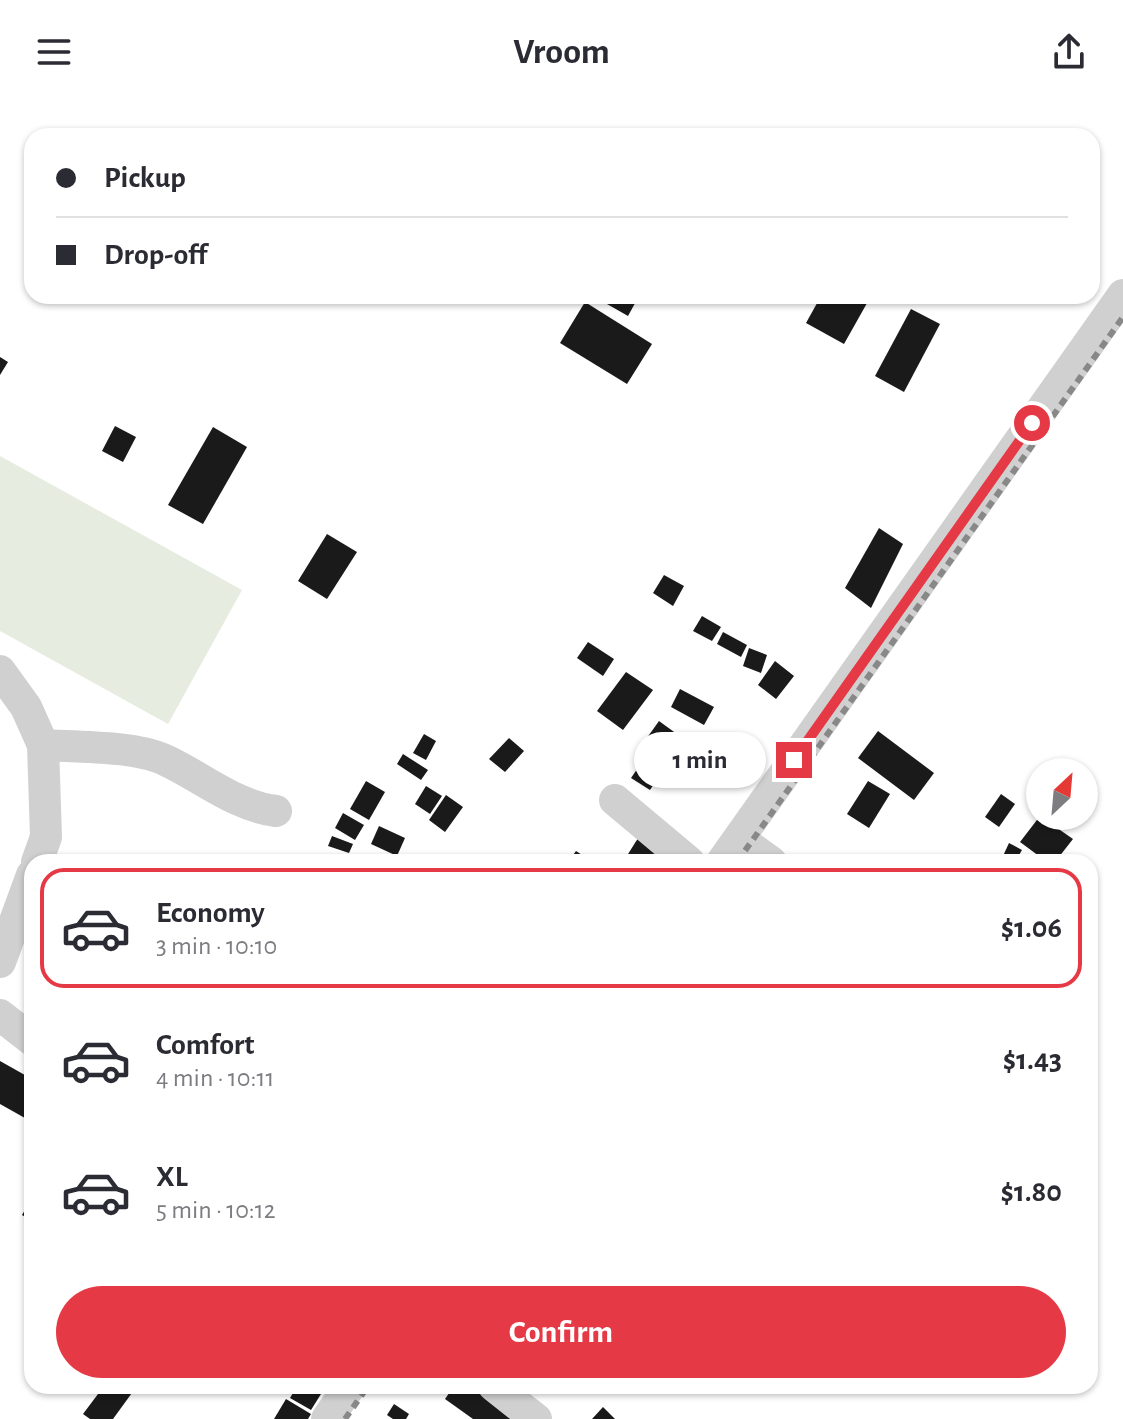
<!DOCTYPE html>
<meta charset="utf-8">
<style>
body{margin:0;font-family:"Alegreya Sans",sans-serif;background:#f2f2f3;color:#2b2b33;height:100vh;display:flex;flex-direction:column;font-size:30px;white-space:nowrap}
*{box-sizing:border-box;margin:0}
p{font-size:26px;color:#7c7c81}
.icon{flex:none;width:44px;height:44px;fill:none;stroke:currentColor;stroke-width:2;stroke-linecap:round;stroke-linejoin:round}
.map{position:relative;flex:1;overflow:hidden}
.details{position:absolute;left:24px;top:750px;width:1074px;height:540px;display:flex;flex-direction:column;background:#fff;border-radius:24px;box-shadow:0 2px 6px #0004}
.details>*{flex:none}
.guide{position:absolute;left:24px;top:24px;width:1076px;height:176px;border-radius:24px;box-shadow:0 2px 6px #0004;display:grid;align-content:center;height:176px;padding:0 32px;background:#fff}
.needle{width:52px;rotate:26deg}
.buttons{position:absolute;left:1026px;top:654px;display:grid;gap:16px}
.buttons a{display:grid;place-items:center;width:72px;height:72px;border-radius:50%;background:#fff;box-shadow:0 2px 6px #0004;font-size:40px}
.end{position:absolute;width:36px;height:36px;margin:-18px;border:10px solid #e63946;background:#fff;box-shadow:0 0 0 4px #fff}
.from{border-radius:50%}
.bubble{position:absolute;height:56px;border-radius:28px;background:#fff;box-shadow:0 2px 6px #0004;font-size:26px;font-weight:600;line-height:56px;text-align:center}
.guide b{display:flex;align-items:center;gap:28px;height:76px;font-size:30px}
.guide b+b{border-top:2px solid #e1e1e2}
.guide i{width:20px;height:20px;background:#2b2b33}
ul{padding:14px 0 0;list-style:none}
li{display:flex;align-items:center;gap:24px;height:120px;margin:0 16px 12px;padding:0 16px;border:4px solid transparent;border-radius:24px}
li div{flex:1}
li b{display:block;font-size:30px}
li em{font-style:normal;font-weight:600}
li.selected{border-color:#e63946}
li>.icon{width:72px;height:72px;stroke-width:1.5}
.action{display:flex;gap:16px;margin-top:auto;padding:16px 32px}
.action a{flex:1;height:92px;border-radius:48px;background:#e63946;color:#fff;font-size:32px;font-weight:600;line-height:92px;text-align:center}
header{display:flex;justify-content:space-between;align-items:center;height:104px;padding:0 32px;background:#fff;font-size:36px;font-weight:600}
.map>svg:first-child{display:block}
.green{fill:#e6ecdf}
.building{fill:#1a1a1a}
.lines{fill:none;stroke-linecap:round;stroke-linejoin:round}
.minor{stroke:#d0d0d0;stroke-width:32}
.rail{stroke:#888;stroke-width:6;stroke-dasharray:8 6;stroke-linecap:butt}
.route{stroke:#e63946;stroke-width:10}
</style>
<header><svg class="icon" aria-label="menu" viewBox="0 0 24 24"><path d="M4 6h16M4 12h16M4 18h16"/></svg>Vroom<svg class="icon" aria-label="share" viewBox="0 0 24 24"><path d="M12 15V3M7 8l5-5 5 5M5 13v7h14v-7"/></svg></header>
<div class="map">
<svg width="1123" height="1315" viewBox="0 0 1123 1315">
<rect width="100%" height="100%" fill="#fff"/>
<!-- green -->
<polygon class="green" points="0,352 242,486 168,620 0,527"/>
<!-- building -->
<g class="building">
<polygon points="602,192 639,192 628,212 600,196"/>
<polygon points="821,192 871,192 844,240 806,219"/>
<polygon points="585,198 652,240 627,280 560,239"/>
<polygon points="911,205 940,220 904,288 875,272"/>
<polygon points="0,253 8,258 0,271"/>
<polygon points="115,322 136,333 123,358 102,347"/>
<polygon points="213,323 247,343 203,420 168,401"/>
<polygon points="879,424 903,440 871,504 845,484"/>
<polygon points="327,430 357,448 327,495 298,477"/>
<polygon points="664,471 684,482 673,502 653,489"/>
<polygon points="702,512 721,523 712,537 693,527"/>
<polygon points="723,528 747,541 741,553 717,540"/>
<polygon points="588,538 614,555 603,572 577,554"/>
<polygon points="749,544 767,551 761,569 743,562"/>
<polygon points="775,557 794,572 776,595 758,581"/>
<polygon points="626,568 653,586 623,626 597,607"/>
<polygon points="680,585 714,603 704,621 671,603"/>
<polygon points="659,617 692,641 685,651 697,659 689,670 644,638"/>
<polygon points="878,627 934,669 914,696 858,654"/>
<polygon points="424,630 436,637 426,656 413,649"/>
<polygon points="509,634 524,647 505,668 489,655"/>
<polygon points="649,648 667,660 650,686 631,674"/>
<polygon points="403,650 428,666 421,676 397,660"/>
<polygon points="366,677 385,688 369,716 350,705"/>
<polygon points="868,677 890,690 869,724 847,710"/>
<polygon points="426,682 442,692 430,710 415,700"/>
<polygon points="1001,690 1015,700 999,723 985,713"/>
<polygon points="446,691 463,703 445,728 429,716"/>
<polygon points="343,709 364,721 355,736 335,724"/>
<polygon points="1040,712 1073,735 1055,758 1047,758 1020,738"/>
<polygon points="379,722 405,734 397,752 371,740"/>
<polygon points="640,731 660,744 651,758 623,758"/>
<polygon points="332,732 353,740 349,749 328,742"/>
<polygon points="1009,739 1022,746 1015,758 1003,752"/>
<polygon points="576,747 593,758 568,758"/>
<polygon points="0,957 32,975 32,1018 0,1000"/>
<polygon points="32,1094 32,1117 22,1111"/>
<polygon points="104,1282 137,1282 113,1315 90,1315 83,1310"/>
<polygon points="297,1282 326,1282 311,1306 290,1294"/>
<polygon points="454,1282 474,1282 520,1315 473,1315 445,1295"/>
<polygon points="286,1295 311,1310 308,1315 274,1315"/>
<polygon points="394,1300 409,1310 406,1315 393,1315 387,1311"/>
<polygon points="603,1303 615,1315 592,1315"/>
</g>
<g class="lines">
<!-- minor -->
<g class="minor">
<polyline points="0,567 26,603 43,641 46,733 37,758"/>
<path d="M43 641C77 643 135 642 165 656 202 673 235 702 276 707"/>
<polyline points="615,696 689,758"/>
<polyline points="739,735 771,758"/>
<polyline points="722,758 1123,191"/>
<polyline points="0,858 32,771"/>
<polyline points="0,911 32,936"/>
<polyline points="494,1282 536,1315"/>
<polyline points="327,1315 350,1282"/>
</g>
<!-- rail -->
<g class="rail">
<polyline points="737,758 1123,213"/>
<polyline points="345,1315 368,1282"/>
</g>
</g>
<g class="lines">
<!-- route -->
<polyline class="route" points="794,656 1032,319"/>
</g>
</svg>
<div class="buttons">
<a><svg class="needle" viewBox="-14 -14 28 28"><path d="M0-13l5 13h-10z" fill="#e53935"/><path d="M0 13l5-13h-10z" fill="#7c7c81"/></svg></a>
</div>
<i class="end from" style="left:1032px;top:319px"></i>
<i class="end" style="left:794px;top:656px"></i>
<div class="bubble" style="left:634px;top:628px;width:132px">1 min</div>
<div class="guide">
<b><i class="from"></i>Pickup</b>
<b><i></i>Drop-off</b>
</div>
<section class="details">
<ul>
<li class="selected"><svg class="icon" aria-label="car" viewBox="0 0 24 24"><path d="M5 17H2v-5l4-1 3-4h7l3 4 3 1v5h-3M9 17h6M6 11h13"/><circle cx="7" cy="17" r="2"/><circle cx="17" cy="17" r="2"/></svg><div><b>Economy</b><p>3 min · 10:10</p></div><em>$1.06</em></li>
<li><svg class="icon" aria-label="car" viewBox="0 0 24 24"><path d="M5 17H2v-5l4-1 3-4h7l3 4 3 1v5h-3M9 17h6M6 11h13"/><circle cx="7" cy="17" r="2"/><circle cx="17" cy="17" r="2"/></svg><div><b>Comfort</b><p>4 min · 10:11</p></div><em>$1.43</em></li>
<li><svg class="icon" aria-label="car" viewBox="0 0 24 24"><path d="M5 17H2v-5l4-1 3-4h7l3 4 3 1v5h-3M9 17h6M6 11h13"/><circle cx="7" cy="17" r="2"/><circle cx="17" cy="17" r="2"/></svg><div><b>XL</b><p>5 min · 10:12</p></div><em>$1.80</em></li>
</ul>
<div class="action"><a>Confirm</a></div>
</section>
</div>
